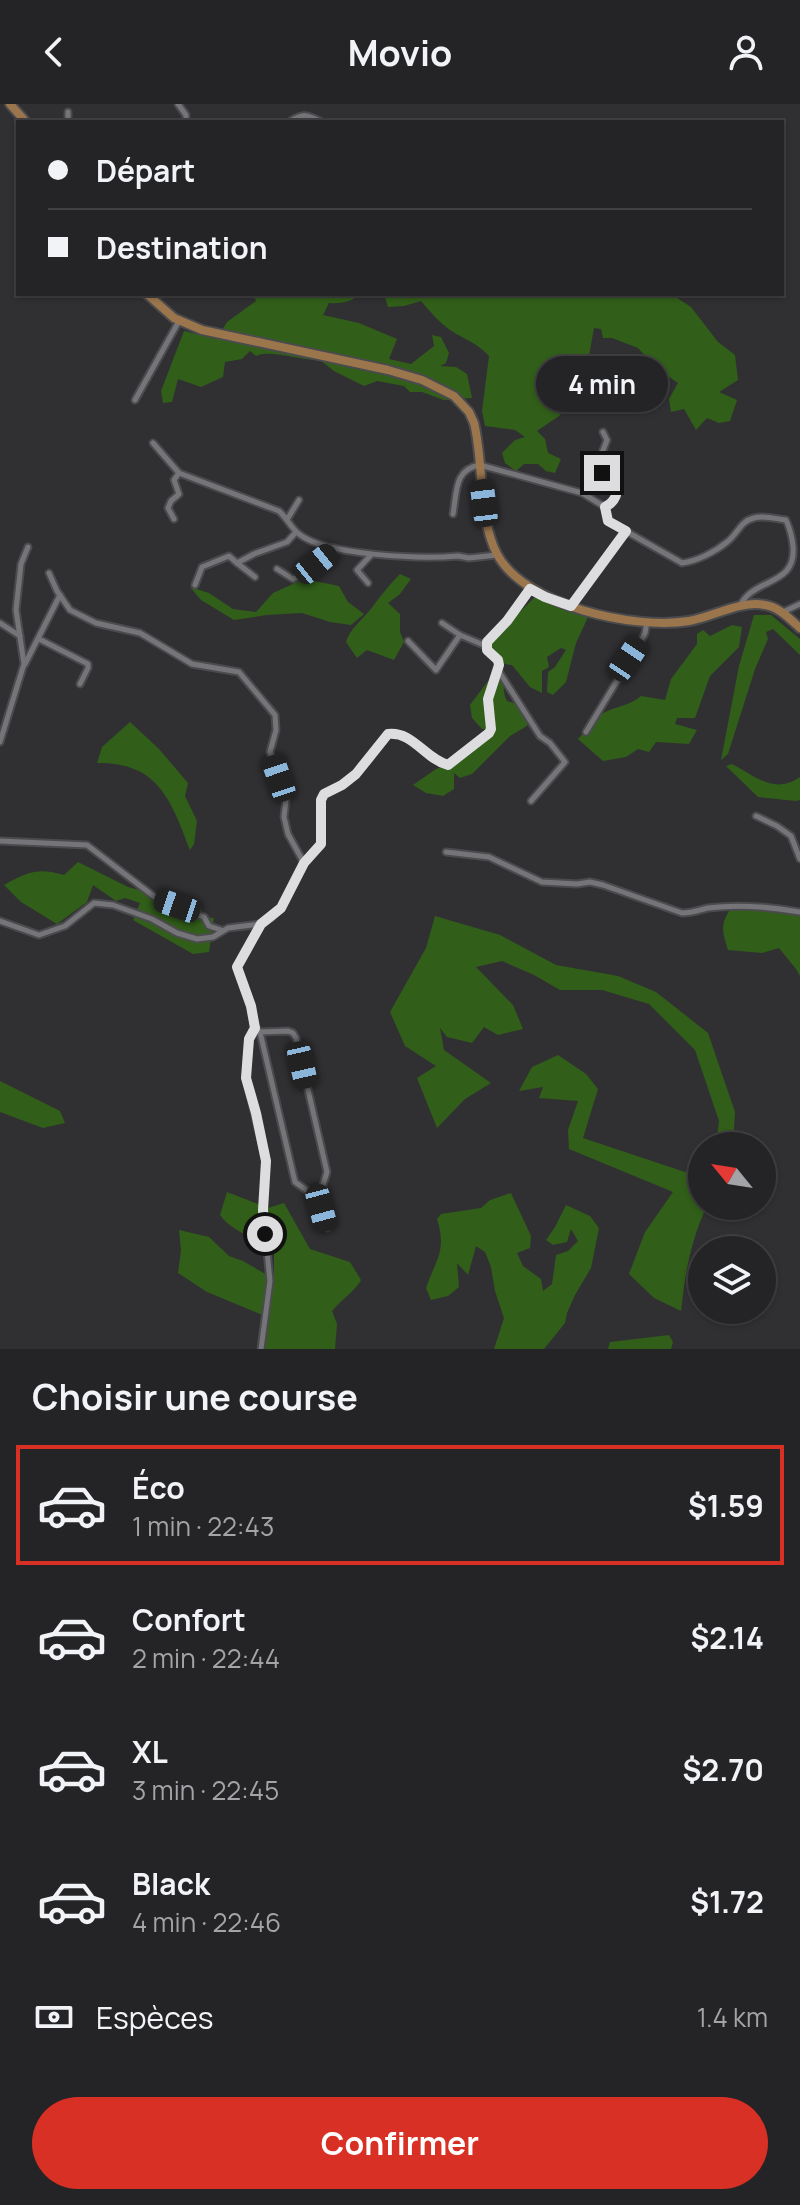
<!DOCTYPE html>
<html lang="fr">
<meta charset="utf-8">
<style>
body{margin:0;font-family:Manrope,sans-serif;background:#2c2c2e;color:#f1f3f6;height:100vh;display:flex;flex-direction:column;font-size:30px;white-space:nowrap}
*{box-sizing:border-box;margin:0}
p{font-size:26px;color:#a3a4a7}
.icon{flex:none;width:44px;height:44px;fill:none;stroke:currentColor;stroke-width:2;stroke-linecap:round;stroke-linejoin:round}
.map{position:relative;height:1245px;overflow:hidden}
.side{display:flex;flex-direction:column;background:#242426;flex:1}
.side>*{flex:none}
.top-card{position:absolute;left:16px;top:16px;width:768px;height:176px;border-radius:0px;box-shadow:0 2px 6px #0004,0 0 0 2px #414143;display:grid;align-content:center;height:176px;padding:0 32px;background:#242426}
.needle{width:52px;rotate:300deg}
.buttons{position:absolute;left:688px;top:1028px;display:grid;gap:16px}
.buttons a{display:grid;place-items:center;width:88px;height:88px;border-radius:50%;background:#242426;box-shadow:0 2px 6px #0004,0 0 0 2px #414143;font-size:40px}
.end{position:absolute;width:36px;height:36px;margin:-18px;border:10px solid #dddcdf;background:#111;box-shadow:0 0 0 4px #111}
.from{border-radius:50%}
.bubble{position:absolute;height:56px;border-radius:28px;background:#242426;box-shadow:0 2px 6px #0004,0 0 0 2px #414143;font-size:26px;font-weight:700;line-height:56px;text-align:center}
.car{position:absolute;width:24px;height:48px;margin:-24px -12px;border-radius:10px;box-shadow:0 0 6px 2px #0007;background:linear-gradient(#222 24%,#8ab4d8 0 40%,#222 0 76%,#8ab4d8 0 86%,#222 0)}
.top-card b{display:flex;align-items:center;gap:28px;height:76px;font-size:30px}
.top-card b+b{border-top:2px solid #414143}
.top-card i{width:20px;height:20px;background:#f1f3f6}
ul{padding:0;list-style:none}
li{display:flex;align-items:center;gap:24px;height:120px;margin:0 16px 12px;padding:0 16px;border:4px solid transparent;border-radius:0px}
li div{flex:1}
li b{display:block;font-size:30px}
li em{font-style:normal;font-weight:700}
li.current{border-color:#d93025}
li>.icon{width:72px;height:72px;stroke-width:1.5}
h2{padding:0 32px;font-size:36px;line-height:96px}
.pay{display:flex;align-items:center;gap:20px;height:88px;padding:0 32px;font-size:30px}
.pay p{margin-inline-start:auto}
.action{display:flex;gap:16px;margin-top:auto;padding:16px 32px}
.action a{flex:1;height:92px;border-radius:48px;background:#d93025;color:#fff;font-size:32px;font-weight:700;line-height:92px;text-align:center}
header{display:flex;justify-content:space-between;align-items:center;height:104px;padding:0 32px;background:#242426;font-size:36px;font-weight:700}
.map>svg:first-child{display:block}
.green{fill:#315e19}
.lines{fill:none;stroke-linecap:round;stroke-linejoin:round}
.minor-casing{stroke:#4b4b4e;stroke-width:9}
.primary-casing{stroke:#4b4b4e;stroke-width:12}
.minor{stroke:#757478;stroke-width:5}
.primary{stroke:#9b764d;stroke-width:8}
.route{stroke:#dddcdf;stroke-width:10}
</style>
<header><svg class="icon" aria-label="back" viewBox="0 0 24 24"><path d="M15 5l-7 7 7 7"/></svg>Movio<svg class="icon" aria-label="person" viewBox="0 0 24 24"><circle cx="12" cy="8" r="4"/><path d="M4 21q1-7 8-7t8 7"/></svg></header>
<div class="map">
<svg width="800" height="1245" viewBox="0 0 800 1245">
<rect width="100%" height="100%" fill="#303033"/>
<!-- green -->
<g class="green">
<path d="M253 190H360C352 198 340 200 329 199L323 211 359 219 397 235 389 255 411 260 434 242 432 231 441 233 449 249 446 259 440 262 456 263 467 270 472 294 444 296 422 288H410L404 282 377 277 364 282 334 267 320 256C301 257 271 245 256 252L250 247 242 255 225 258 223 273 201 283 178 275 172 298 163 299 161 287 184 227 217 235 227 218 256 197Z"/>
<path d="M384 190H671L691 203 718 238 735 251 738 276 719 288 737 296 730 317 719 319 707 314 696 326 684 305 671 308 669 295 678 279 655 263 638 244 612 234H603L601 225 594 224 585 274 559 312 537 327 545 335 548 349 561 355 555 369 546 367 538 360H524L516 367 505 359 502 349 515 336 525 333 515 326 485 322 482 307 489 252C476 238 465 236 450 226 439 218 430 208 421 197L404 202 388 203Z"/>
<path d="M400 470 411 475 400 490 388 499 400 510V528L404 538 394 556 367 546 357 554 346 538C350 525 361 517 370 506 380 493 388 482 400 470Z"/>
<polygon points="304,475 339,482 348,498 364,510 351,521 330,518 302,509 267,511 234,516 201,496 190,483 209,489 233,505 256,508 273,489"/>
<polygon points="535,493 547,496 556,502 588,513 576,539 566,578 553,591 547,588 548,568 555,563 566,546 561,544 547,553 549,563 542,567 542,589 530,583 512,561 505,560 488,539"/>
<polygon points="754,511 771,511 800,535 800,551 773,525 766,528 768,535 755,565 728,650 721,656 739,562"/>
<path d="M732 521 742 523 739 543 710 572 695 614H677L675 620 697 626 689 640 656 638 649 648 638 645 626 653 603 657 578 635C585 628 592 616 600 611 613 602 629 603 641 592L665 596 671 575 697 540V530L703 526 710 532Z"/>
<path d="M502 570C505 580 502 588 507 597L517 600 530 611 527 622 510 632 472 670 460 674 454 669V685L443 692 426 689 413 681 436 665 449 660 492 626 482 625 472 614 470 601 488 577Z"/>
<path d="M130 618 159 645 188 679 185 692 197 717 194 740 190 746C171 696 158 658 97 659L102 643Z"/>
<path d="M732 660C755 672 774 691 800 673V696L796 697 758 693 726 662Z"/>
<path d="M78 758 128 783 200 802 204 813 214 814 209 848 193 850 133 816 140 799 125 794 116 797 93 781 87 798 57 820 21 798 4 781C26 768 39 763 64 771Z"/>
<path d="M731 804 800 808V872L796 865 779 844 762 849 728 846C722 827 720 821 731 804Z"/>
<polygon points="435,812 500,831 556,861 618,872 656,888 708,929 735,1008 733,1042 716,1042 719,1017 695,946 649,900 602,886 560,886 534,871 502,857 476,863 513,901 523,925 498,931 484,923 472,939 447,933 440,924 444,946 491,979 465,995 437,1024 417,974 436,962 405,942 390,908 426,844"/>
<path d="M558 951 586 970 598 985 583 1034 685 1068 702 1059V1102H707C691 1135 685 1170 681 1207L654 1194 629 1170 645 1128 673 1088 569 1045 568 1026 578 997 539 994 543 983 519 987 532 963Z"/>
<polygon points="0,977 60,1007 65,1019 43,1024 0,1008"/>
<path d="M227 1088 268 1104 284 1099 310 1145 350 1158 361 1176C357 1185 340 1197 332 1207L337 1220 335 1245H266L265 1212 207 1188 178 1169 181 1146 179 1126 209 1133 229 1152 243 1157 274 1175V1150C257 1132 232 1129 220 1111Z"/>
<path d="M511 1089 531 1132 530 1144 517 1149 523 1162 541 1175 543 1187 552 1180 556 1151 568 1147 578 1137 571 1125 567 1138 553 1141 546 1136 555 1123 566 1101 590 1112 599 1124 591 1164 575 1191 567 1209 565 1219 544 1245H494L504 1214 495 1187 491 1163 485 1148 476 1142 468 1171 457 1159 459 1183 448 1192 431 1196 426 1184C436 1155 447 1147 437 1115L441 1110 481 1104 490 1096Z"/>
<polygon points="669,1231 673,1238 671,1245 608,1245 610,1238"/>
</g>
<g class="lines">
<!-- minor casing -->
<g class="minor-casing">
<g id="minor">
<polyline points="178,0 186,11 186,18"/>
<polyline points="68,18 68,8"/>
<path d="M289 18C304 9 306 10 322 18"/>
<polyline points="135,296 179,217"/>
<path d="M603 328 607 336 597 362 602 369H613C620 381 619 396 605 403"/>
<path d="M153 339 179 369 279 407C287 414 291 424 299 430 326 452 423 455 458 452L469 454 497 451"/>
<path d="M453 410C457 388 454 365 480 361L582 389 605 403 608 417 682 459C697 457 715 448 727 438 738 430 740 417 754 414 764 411 776 415 786 416 790 425 792 432 793 442 797 483 753 473 740 502"/>
<polyline points="288,414 299,396"/>
<polyline points="174,415 168,404 171,397 179,390 174,376 179,369"/>
<polyline points="237,459 255,473"/>
<polyline points="277,465 293,475 301,472 334,444"/>
<polyline points="49,469 57,487 70,506 96,519 140,529 192,560 239,568 275,611 276,626 270,648 286,695 284,713 288,730 304,759"/>
<polyline points="368,479 357,466 371,451"/>
<polyline points="195,481 202,463 229,452 237,459 254,450 287,438 296,428"/>
<polyline points="571,502 626,427"/>
<polyline points="783,508 800,500"/>
<polyline points="0,519 20,532"/>
<polyline points="442,519 460,531 486,542"/>
<polyline points="39,535 88,560 88,564 80,580"/>
<polyline points="408,537 436,566 460,531"/>
<polyline points="25,560 60,491"/>
<polyline points="498,566 540,632 550,639 565,658 531,697"/>
<polyline points="586,628 640,539 645,529 647,518"/>
<polyline points="0,638 24,560 16,506 21,460 28,443"/>
<polyline points="756,712 777,722 791,732 800,755"/>
<polyline points="0,737 87,741 160,797 204,813 209,822 221,826"/>
<path d="M446 748 489 753 542 778 577 780 590 778 603 781 682 809C692 809 699 806 708 804 738 800 771 803 800 808"/>
<path d="M0 817 39 831 65 822 94 799 113 801 152 815 177 829 197 835 213 833 228 824 261 820 271 814 281 804 304 759 321 740V696L324 690 342 681 356 670 388 630C413 627 425 655 448 661L489 629 491 625 488 595 499 561 498 556 487 546V538L507 517 530 485"/>
<polyline points="261,820 237,863 251,902 255,924 249,935 246,974 266,1057 263,1106 270,1177 261,1245"/>
<polyline points="258,926 260,928 288,927 293,929 296,934 327,1068 321,1087 316,1093"/>
<polyline points="260,928 295,1078 316,1093 327,1124"/>
</g>
</g>
<!-- primary casing -->
<g class="primary-casing">
<g id="primary">
<polyline points="10,0 26,18"/>
<path d="M147 190 174 214 202 226 388 266 422 276 454 292 469 308 474 319C484 358 478 414 497 450 524 502 635 526 689 517 713 513 740 496 765 501 779 503 790 515 800 524"/>
</g>
</g>
<!-- minor -->
<use href="#minor" class="minor"/>
<!-- primary -->
<use href="#primary" class="primary"/>
</g>
<g class="lines">
<!-- route -->
<path class="route" d="M265 1130 263 1106 266 1057 256 1009 246 974 249 935 255 924 251 902 237 863 261 820 281 804 304 759 321 740V696L324 690 342 681 356 670 388 630C413 627 425 655 448 661L489 629 491 625 488 595 499 561 498 556 487 546V538L507 517 530 485 545 493 571 502 626 427 608 417 605 403C619 396 620 381 613 369H602"/>
</g>
</svg>
<div class="buttons">
<a><svg class="needle" viewBox="-14 -14 28 28"><path d="M0-13l5 13h-10z" fill="#e53935"/><path d="M0 13l5-13h-10z" fill="#a3a4a7"/></svg></a>
<a><svg class="icon" aria-label="layers" viewBox="0 0 24 24"><path d="M12 4l9 5-9 5-9-5zM3 14l9 5 9-5"/></svg></a>
</div>
<i class="end from" style="left:265px;top:1130px"></i>
<i class="end" style="left:602px;top:369px"></i>
<div class="bubble" style="left:536px;top:252px;width:132px">4 min</div>
<i class="car" style="left:484px;top:399px;rotate:353deg"></i>
<i class="car" style="left:316px;top:460px;rotate:51deg"></i>
<i class="car" style="left:628px;top:555px;rotate:34deg"></i>
<i class="car" style="left:279px;top:674px;rotate:341deg"></i>
<i class="car" style="left:177px;top:802px;rotate:289deg"></i>
<i class="car" style="left:302px;top:961px;rotate:167deg"></i>
<i class="car" style="left:321px;top:1104px;rotate:165deg"></i>
<div class="top-card">
<b><i class="from"></i>Départ</b>
<b><i></i>Destination</b>
</div>
</div>
<section class="side">
<h2>Choisir une course</h2>
<ul>
<li class="current"><svg class="icon" aria-label="car" viewBox="0 0 24 24"><path d="M5 17H2v-5l4-1 3-4h7l3 4 3 1v5h-3M9 17h6M6 11h13"/><circle cx="7" cy="17" r="2"/><circle cx="17" cy="17" r="2"/></svg><div><b>Éco</b><p>1 min · 22:43</p></div><em>$1.59</em></li>
<li><svg class="icon" aria-label="car" viewBox="0 0 24 24"><path d="M5 17H2v-5l4-1 3-4h7l3 4 3 1v5h-3M9 17h6M6 11h13"/><circle cx="7" cy="17" r="2"/><circle cx="17" cy="17" r="2"/></svg><div><b>Confort</b><p>2 min · 22:44</p></div><em>$2.14</em></li>
<li><svg class="icon" aria-label="car" viewBox="0 0 24 24"><path d="M5 17H2v-5l4-1 3-4h7l3 4 3 1v5h-3M9 17h6M6 11h13"/><circle cx="7" cy="17" r="2"/><circle cx="17" cy="17" r="2"/></svg><div><b>XL</b><p>3 min · 22:45</p></div><em>$2.70</em></li>
<li><svg class="icon" aria-label="car" viewBox="0 0 24 24"><path d="M5 17H2v-5l4-1 3-4h7l3 4 3 1v5h-3M9 17h6M6 11h13"/><circle cx="7" cy="17" r="2"/><circle cx="17" cy="17" r="2"/></svg><div><b>Black</b><p>4 min · 22:46</p></div><em>$1.72</em></li>
</ul>
<div class="pay"><svg class="icon" aria-label="cash" viewBox="0 0 24 24"><path d="M3 7h18v10H3z"/><circle cx="12" cy="12" r="2"/></svg>Espèces<p>1.4 km</p></div>
<div class="action"><a>Confirmer</a></div>
</section>
